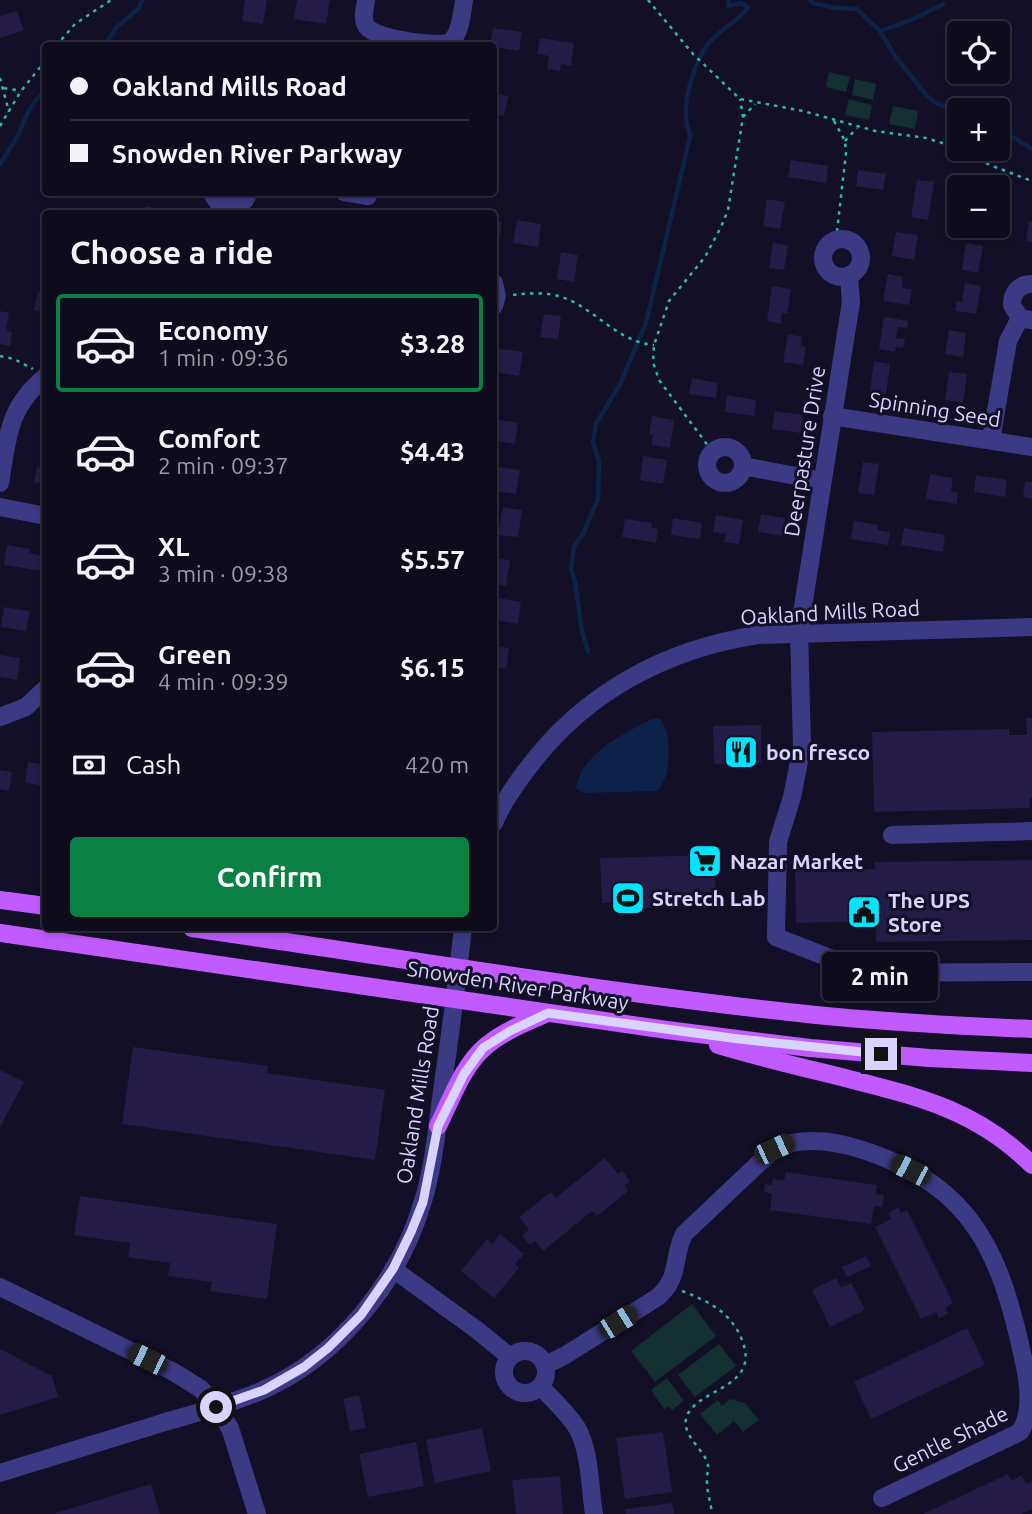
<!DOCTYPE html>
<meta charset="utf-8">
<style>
body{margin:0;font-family:Ubuntu,sans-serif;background:#171425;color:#f1f3f6;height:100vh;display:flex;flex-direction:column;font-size:26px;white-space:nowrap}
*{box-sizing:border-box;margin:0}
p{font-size:23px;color:#9b9ba3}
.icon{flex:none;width:38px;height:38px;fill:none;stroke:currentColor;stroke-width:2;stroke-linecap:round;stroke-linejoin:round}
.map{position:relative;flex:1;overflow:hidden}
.side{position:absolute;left:42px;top:210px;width:455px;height:721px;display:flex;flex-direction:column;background:#0e0b1c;border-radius:7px;box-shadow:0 4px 10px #0003,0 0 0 2px #2e2b3b}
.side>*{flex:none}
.banner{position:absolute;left:42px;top:42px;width:455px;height:154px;border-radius:7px;box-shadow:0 4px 10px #0003,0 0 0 2px #2e2b3b;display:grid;align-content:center;height:154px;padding:0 28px;background:#0e0b1c}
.controls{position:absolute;left:947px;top:21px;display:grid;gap:14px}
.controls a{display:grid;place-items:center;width:63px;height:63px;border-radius:7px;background:#0e0b1c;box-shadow:0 4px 10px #0003,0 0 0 2px #2e2b3b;font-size:35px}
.end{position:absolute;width:32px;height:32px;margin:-16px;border:9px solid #d9d4ff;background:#111;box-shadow:0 0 0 4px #111}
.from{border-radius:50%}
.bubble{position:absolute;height:49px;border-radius:7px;background:#0e0b1c;box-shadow:0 4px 10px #0003,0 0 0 2px #2e2b3b;font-size:23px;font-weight:700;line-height:49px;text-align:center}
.car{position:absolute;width:21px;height:42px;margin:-21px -10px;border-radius:9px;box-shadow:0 0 5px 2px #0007;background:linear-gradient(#222 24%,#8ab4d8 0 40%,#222 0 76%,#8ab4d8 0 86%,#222 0)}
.banner b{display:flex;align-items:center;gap:24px;height:66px;font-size:26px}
.banner b+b{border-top:2px solid #2e2b3b}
.banner i{width:18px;height:18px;background:#f1f3f6}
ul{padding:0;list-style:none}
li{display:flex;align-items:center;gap:21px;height:98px;margin:0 14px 10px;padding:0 14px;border:4px solid transparent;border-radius:7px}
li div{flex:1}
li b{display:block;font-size:26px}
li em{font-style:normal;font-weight:700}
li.current{border-color:#0b8043}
li>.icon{width:63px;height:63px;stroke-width:1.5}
h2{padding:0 28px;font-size:32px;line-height:84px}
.pay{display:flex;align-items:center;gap:18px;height:77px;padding:0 28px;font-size:26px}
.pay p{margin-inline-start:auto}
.button{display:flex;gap:14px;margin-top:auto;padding:14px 28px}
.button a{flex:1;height:80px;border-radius:7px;background:#0b8043;color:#fff;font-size:28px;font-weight:700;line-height:80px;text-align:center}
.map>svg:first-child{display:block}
.green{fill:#12302f}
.water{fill:#0c2248}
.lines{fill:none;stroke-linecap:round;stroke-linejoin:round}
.stream{stroke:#0c2248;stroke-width:4.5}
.building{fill:#241b47}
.path{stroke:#2fb8b0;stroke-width:2.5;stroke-dasharray:3.5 5;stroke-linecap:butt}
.minor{stroke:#3d3a85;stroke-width:18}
.major{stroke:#c25bff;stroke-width:18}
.route{stroke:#d9d4ff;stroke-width:9}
.labels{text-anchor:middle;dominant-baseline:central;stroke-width:6;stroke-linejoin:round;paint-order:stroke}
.street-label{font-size:21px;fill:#d9d4ff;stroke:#130f26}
.poi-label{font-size:21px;font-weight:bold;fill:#d9d4ff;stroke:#130f26;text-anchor:start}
</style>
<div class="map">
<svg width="1032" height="1514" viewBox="0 0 1032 1514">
<rect width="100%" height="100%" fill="#130f26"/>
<!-- green -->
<g class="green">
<polygon points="829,72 850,77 846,92 826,87"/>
<polygon points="855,79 876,84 873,100 852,95"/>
<polygon points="849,99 872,105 869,120 845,115"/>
<polygon points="893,106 918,111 915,129 889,124"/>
<polygon points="692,1304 716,1336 655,1382 631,1351"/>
<polygon points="719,1344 736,1366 695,1397 678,1375"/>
<polygon points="667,1378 684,1401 672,1410 668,1406 664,1409 651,1390"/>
<polygon points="730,1399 745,1403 759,1420 743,1432 734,1421 717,1435 700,1414 718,1400 722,1406"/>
</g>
<!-- water -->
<path class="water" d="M652 719H660C673 734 672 777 657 791L583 793 576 788C583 752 622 735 652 719Z"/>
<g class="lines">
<!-- stream -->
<g class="stream">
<polyline points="810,0 813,3 836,8 857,9 880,31 895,56 927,96 938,104 959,111"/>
<polyline points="880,31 911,20 943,4"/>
<polyline points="104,46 116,28 139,8 142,0"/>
<polyline points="998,128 1032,149"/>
<path d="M0 164C6 154 13 145 18 135 25 120 31 100 46 92"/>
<path d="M588 651 582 631 575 582 571 568 574 546 583 534 598 499 599 461 593 442 596 424 620 384 646 323 690 137C689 131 686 123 686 116 684 96 696 60 708 44 719 30 737 22 748 8L741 3 728 6 729 0"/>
</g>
</g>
<!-- building -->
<g class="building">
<polygon points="245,0 267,0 263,24 242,21"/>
<polygon points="297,0 330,0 326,24 294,19"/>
<polygon points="17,11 24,30 0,38 0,16"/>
<polygon points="493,28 522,32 519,51 490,46"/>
<polygon points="540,38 574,43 571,66 561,64 560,71 547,69 549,56 537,54"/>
<polygon points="494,93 508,96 504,116 494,114"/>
<polygon points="791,160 828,166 826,183 788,177"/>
<polygon points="858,170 886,174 883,190 856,186"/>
<polygon points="917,180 934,182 928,220 911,217"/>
<polygon points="767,199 785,202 780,229 763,226"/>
<polygon points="145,206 164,209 163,214 144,214"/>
<polygon points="517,220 541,224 538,247 513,243"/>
<polygon points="494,221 502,222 498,246 494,245"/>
<polygon points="1029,221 1032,222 1032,242 1026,241"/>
<polygon points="896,232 918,235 914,260 892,256"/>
<polygon points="773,243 788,245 784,270 769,268"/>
<polygon points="966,243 983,246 978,273 962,270"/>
<polygon points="561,252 578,255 574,282 557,279"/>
<polygon points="888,274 903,277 902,288 912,289 909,305 883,301"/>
<polygon points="965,283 981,286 976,314 955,311 957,301 962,302"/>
<polygon points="772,286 791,289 787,314 782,313 781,324 767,321"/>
<polygon points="38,292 46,293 46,312 34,310"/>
<polygon points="0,311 9,313 6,331 12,332 10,346 0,344"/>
<polygon points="544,314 561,316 558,339 540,337"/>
<polygon points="884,317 908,321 907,328 898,327 896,338 905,339 903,348 896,347 895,352 879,349"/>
<polygon points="949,330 966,333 963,357 945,354"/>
<polygon points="788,334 802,337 801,346 806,347 803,365 783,362"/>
<polygon points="496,348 523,352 519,376 494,372"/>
<polygon points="874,361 890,364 886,394 870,391"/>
<polygon points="949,372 967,374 963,403 945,400"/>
<polygon points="692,378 718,383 716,398 689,394"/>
<polygon points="727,395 756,400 754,416 725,412"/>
<polygon points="775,411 803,415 801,433 772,429"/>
<polygon points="652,416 674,420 670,448 651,445 653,435 649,434"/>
<polygon points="494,419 518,423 515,444 494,441"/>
<polygon points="643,456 667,460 663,484 640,480"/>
<polygon points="863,462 879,464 874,495 858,493"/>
<polygon points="37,467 46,468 46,484 34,482"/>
<polygon points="499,467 520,470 516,494 495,491"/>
<polygon points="930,474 953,478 951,491 958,492 957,504 926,499"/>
<polygon points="976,475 1007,480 1005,497 974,492"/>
<polygon points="1025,481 1032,482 1032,499 1023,497"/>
<polygon points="503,507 522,510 518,537 498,535"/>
<polygon points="761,514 785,518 782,536 758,532"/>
<polygon points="716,515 743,520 739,544 724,542 726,534 713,532"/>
<polygon points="673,518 702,523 700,539 671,535"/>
<polygon points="625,519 652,523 651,528 658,529 656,543 622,537"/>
<polygon points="854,521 878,525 877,530 890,532 888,545 851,539"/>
<polygon points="904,528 945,535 943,552 901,545"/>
<polygon points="7,545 30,549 29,553 44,556 42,571 4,565"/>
<polygon points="494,558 510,560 506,586 494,584"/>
<polygon points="498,598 521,602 518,624 495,620"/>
<polygon points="4,607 30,611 26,631 1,627"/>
<polygon points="494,646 509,648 506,669 494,667"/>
<polygon points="0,655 20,658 17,680 0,677"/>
<polygon points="1026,718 1032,718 1032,798 1029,798 1030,808 874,812 872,732 1009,729 1009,735 1027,735"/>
<polygon points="761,725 761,763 714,764 713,726"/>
<polygon points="28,762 46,765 46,786 25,783"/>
<polygon points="0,770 12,772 9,791 0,789"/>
<polygon points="714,855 716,899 680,900 681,907 638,908 638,902 602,903 600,858"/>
<polygon points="1032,860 1032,940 876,942 876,921 796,923 795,870 875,869 875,862"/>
<polygon points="133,1047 268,1066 267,1073 385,1090 375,1160 122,1124"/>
<polygon points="0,1070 24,1082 0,1127"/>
<polygon points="605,1158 618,1174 622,1171 630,1181 624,1186 628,1191 597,1216 592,1211 543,1251 535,1241 530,1245 522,1235 529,1230 519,1217 551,1192 556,1198"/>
<polygon points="786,1172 877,1185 876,1194 884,1195 882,1207 874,1206 871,1224 770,1210 772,1194 764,1192 765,1184 772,1185 773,1179 784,1180"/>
<polygon points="80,1196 277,1224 267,1299 210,1291 212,1282 168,1276 170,1263 128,1257 130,1243 74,1235"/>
<polygon points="898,1207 901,1213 907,1210 953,1303 945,1308 948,1314 939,1318 936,1312 921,1319 875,1227 891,1219 888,1213"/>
<polygon points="500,1234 524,1254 515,1264 519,1268 494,1298 461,1271 487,1239 492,1244"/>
<polygon points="866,1256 871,1266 847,1277 842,1267"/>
<polygon points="836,1278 841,1288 851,1283 865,1310 830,1327 812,1290"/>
<polygon points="967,1328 985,1365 871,1419 854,1382"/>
<polygon points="0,1349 52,1376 58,1397 0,1415"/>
<polygon points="359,1395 366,1428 350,1431 343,1399"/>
<polygon points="482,1428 491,1471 435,1483 426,1440"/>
<polygon points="663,1432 672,1492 625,1499 616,1438"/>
<polygon points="416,1442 424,1486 368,1497 359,1454"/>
<polygon points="1008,1474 1011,1481 1022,1475 1026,1484 1032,1481 1032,1509 1022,1514 923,1514"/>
<polygon points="560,1476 563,1514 516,1514 512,1480"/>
<polygon points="151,1484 160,1514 56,1514 56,1513"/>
<polygon points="672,1503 674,1514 626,1514 625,1509"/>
</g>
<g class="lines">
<!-- path -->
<g class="path">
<polyline points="648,0 693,54 740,99 803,111 875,131 926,138 949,145 990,165 1032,181"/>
<polyline points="56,46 75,24 111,0"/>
<polyline points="0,78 9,112"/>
<polyline points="4,88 21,91"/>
<polyline points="743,117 755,104"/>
<polyline points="834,121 845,141 846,153 836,240"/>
<polyline points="0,126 21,91 46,60"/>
<polyline points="845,141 857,128"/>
<path d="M513 295C530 293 547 292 562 297 596 309 617 342 654 345"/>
<polyline points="0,356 14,359 33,369"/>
<polyline points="712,451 659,380 653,362 654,345 669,301 705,257 721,227 728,210 743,117 740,99"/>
<path d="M682 1291C708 1301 731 1312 742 1340 762 1390 693 1388 686 1419 683 1435 701 1448 707 1461 710 1469 706 1474 707 1482 707 1493 711 1503 712 1514"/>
</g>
<!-- minor -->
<g class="minor">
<path d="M366 0C365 9 361 19 367 27 374 38 440 49 451 41 461 33 462 12 464 0"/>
<polyline points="211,192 219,204 233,208 245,200 249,192"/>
<polyline points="344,192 368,196"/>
<circle cx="842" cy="258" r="19"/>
<polyline points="849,276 851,302 799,632 802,747 792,797 778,842 776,937 868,973 1032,972"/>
<polyline points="494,283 497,296 494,306"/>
<path d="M1032 284C1019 284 1012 292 1012 305L1020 318 1032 320"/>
<polyline points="832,416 1032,447"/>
<polyline points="991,440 1008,341 1020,318"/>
<circle cx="725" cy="465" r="18"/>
<polyline points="743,466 822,481"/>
<path d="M0 483C8 437 7 408 46 376"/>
<polyline points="0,507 46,516"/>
<polyline points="0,717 26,707 46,688"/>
<path d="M494 823C502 803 515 785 528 768 585 692 666 649 758 635L1032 627"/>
<polyline points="892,835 1032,831"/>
<polyline points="393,1269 477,1330 510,1357"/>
<polyline points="0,1287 172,1371 201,1389 216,1407 230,1428 257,1514"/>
<circle cx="525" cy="1372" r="21"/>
<path d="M545 1365 564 1356 658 1297C681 1276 672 1258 684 1234L774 1149C801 1136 835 1141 863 1150 975 1187 1001 1255 1024 1362 1029 1385 1032 1414 1020 1432L882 1498"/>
<path d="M541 1387C553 1400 567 1412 577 1428 590 1450 590 1489 594 1514"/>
<path d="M0 1473C54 1456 108 1440 162 1423 196 1413 231 1404 263 1390 340 1356 400 1280 423 1201 434 1165 437 1127 442 1091 450 1036 457 982 463 928"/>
</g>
<!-- major -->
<g class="major">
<polyline points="0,900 46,906"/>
<path d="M192 928C399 958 607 993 816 1015 887 1022 960 1026 1032 1029"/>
<polyline points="0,933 667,1030 810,1048 929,1058 1032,1063"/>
<path d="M718 1045C761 1058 805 1068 849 1079 920 1097 978 1111 1032 1165"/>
<path d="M438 1126C451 1100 463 1065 486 1046 504 1031 527 1022 548 1013"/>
</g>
</g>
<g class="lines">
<!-- route -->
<polyline class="route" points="216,1407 264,1390 304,1367 328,1348 361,1315 393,1269 411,1232 423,1202 438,1126 464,1074 483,1048 510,1031 548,1013 739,1039 881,1054"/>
</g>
<!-- icons -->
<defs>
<g id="restaurant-square" transform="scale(1.75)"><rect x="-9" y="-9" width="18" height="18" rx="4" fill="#00e5ff" stroke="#130f26"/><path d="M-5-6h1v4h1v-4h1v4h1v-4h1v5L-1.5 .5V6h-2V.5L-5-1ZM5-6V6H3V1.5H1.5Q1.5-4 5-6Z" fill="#111"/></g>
<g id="supermarket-square" transform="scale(1.75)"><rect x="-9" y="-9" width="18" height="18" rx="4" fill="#00e5ff" stroke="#130f26"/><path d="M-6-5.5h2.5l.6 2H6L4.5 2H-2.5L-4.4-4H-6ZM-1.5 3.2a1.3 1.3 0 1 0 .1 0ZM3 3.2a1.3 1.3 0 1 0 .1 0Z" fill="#111"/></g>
<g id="stadium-square" transform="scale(1.75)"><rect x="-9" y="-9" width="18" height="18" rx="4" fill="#00e5ff" stroke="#130f26"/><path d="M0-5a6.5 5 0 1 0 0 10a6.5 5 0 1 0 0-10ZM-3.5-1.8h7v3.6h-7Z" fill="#111"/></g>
<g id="civic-square" transform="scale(1.75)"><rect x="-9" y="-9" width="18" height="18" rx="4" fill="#00e5ff" stroke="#130f26"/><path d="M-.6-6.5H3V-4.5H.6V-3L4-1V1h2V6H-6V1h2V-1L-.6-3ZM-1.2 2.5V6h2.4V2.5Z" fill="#111"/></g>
</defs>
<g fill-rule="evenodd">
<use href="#restaurant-square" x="741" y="752"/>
<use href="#supermarket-square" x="705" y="861"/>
<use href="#stadium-square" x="628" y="898"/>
<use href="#civic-square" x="864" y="912"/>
</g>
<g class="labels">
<!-- street labels -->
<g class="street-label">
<text transform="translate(935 409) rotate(9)">Spinning Seed</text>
<text transform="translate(804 451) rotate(-81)">Deerpasture Drive</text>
<text transform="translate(830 612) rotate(-3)">Oakland Mills Road</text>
<text transform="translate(518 985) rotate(9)">Snowden River Parkway</text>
<text transform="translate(417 1095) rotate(-81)">Oakland Mills Road</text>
<text transform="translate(950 1439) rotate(-26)">Gentle Shade</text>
</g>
<!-- poi labels -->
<g class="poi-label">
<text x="766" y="752">bon fresco</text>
<text x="730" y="861">Nazar Market</text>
<text x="652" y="898">Stretch Lab</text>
<text x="888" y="900">The UPS<tspan x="888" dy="24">Store</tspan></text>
</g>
</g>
</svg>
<div class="controls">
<a><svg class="icon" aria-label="locate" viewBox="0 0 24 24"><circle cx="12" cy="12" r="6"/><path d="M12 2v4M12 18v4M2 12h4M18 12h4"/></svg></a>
<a>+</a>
<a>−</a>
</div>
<i class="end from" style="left:216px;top:1407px"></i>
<i class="end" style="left:881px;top:1054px"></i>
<div class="bubble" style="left:822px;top:952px;width:116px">2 min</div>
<i class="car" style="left:774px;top:1149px;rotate:65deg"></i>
<i class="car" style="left:910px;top:1170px;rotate:297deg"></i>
<i class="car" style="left:618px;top:1322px;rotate:58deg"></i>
<i class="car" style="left:147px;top:1359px;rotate:296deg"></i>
<div class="banner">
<b><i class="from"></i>Oakland Mills Road</b>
<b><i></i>Snowden River Parkway</b>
</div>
<section class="side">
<h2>Choose a ride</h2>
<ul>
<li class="current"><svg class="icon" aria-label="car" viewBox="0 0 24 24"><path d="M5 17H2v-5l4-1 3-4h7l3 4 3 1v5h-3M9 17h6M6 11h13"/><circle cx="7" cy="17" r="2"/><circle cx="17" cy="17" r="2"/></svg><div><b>Economy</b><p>1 min · 09:36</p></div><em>$3.28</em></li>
<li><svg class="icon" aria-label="car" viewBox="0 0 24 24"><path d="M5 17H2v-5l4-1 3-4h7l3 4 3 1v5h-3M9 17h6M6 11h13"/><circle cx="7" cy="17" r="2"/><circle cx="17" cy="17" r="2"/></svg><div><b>Comfort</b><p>2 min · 09:37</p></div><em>$4.43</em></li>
<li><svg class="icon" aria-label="car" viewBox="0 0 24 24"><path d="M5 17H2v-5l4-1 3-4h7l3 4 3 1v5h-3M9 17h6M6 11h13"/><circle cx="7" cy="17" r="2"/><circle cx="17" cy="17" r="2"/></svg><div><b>XL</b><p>3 min · 09:38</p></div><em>$5.57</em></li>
<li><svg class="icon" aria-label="car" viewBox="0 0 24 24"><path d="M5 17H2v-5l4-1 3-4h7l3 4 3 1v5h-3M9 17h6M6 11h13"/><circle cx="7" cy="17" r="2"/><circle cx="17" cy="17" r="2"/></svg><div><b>Green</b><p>4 min · 09:39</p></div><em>$6.15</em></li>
</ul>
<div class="pay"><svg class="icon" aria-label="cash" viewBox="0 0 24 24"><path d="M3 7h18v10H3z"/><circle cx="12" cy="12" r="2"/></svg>Cash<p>420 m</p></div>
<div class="button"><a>Confirm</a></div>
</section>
</div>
